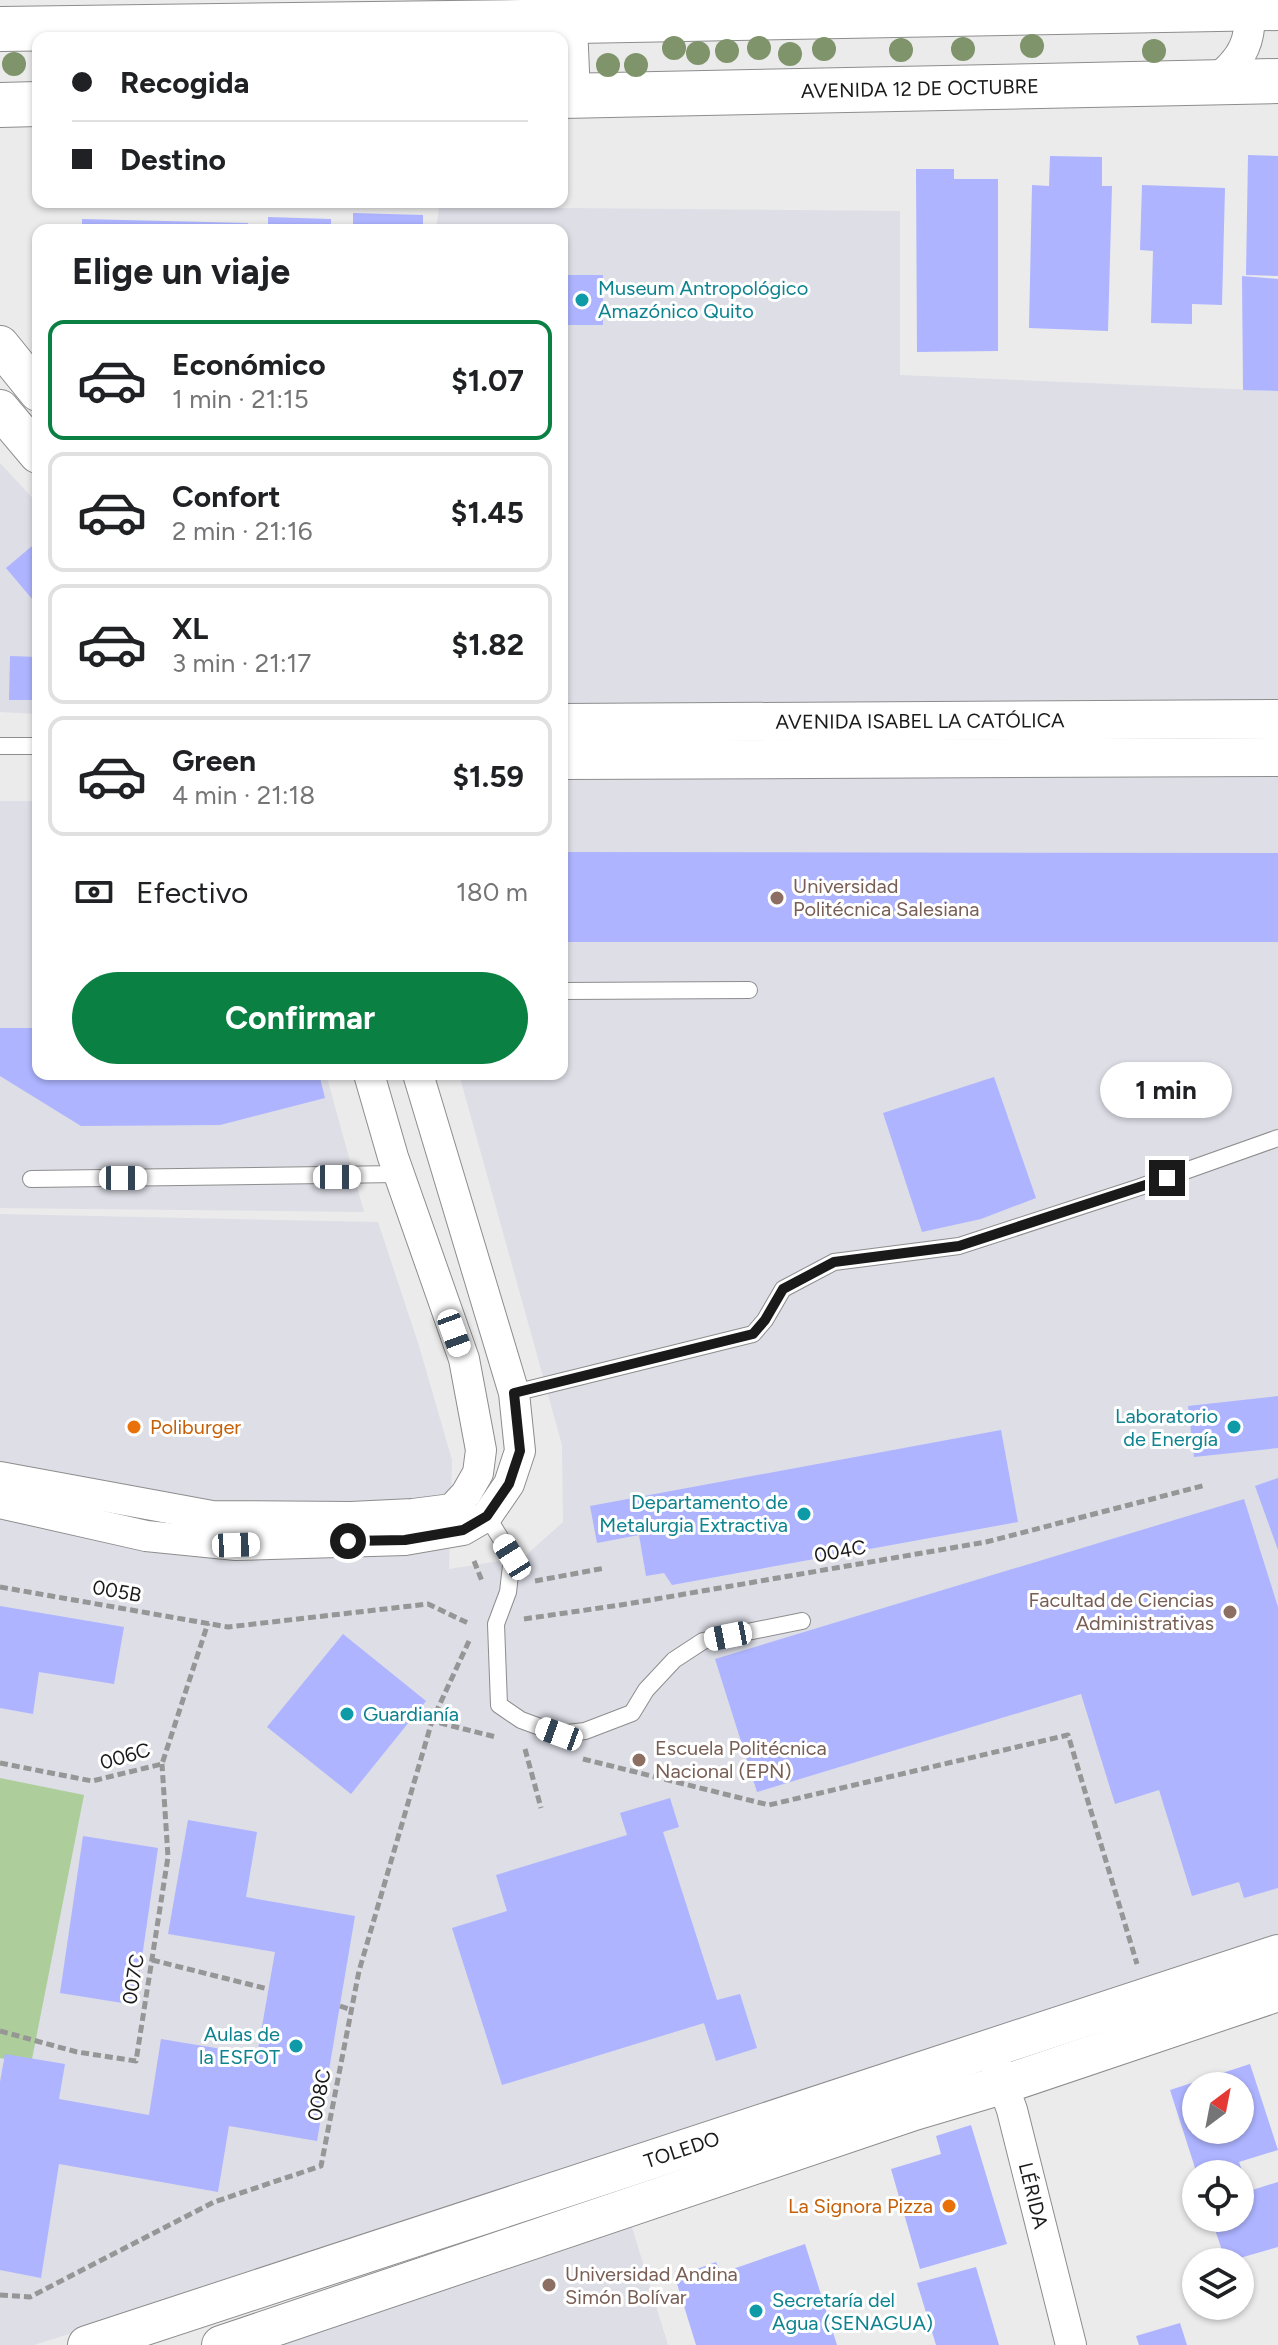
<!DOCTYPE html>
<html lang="es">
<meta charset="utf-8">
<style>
body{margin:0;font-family:Figtree,sans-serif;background:#f6f6f6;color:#202124;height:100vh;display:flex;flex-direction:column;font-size:30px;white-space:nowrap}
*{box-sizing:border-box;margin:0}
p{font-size:26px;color:#757577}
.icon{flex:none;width:44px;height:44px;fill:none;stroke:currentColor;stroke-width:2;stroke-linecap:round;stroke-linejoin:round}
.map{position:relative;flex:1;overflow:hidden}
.details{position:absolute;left:32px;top:224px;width:536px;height:856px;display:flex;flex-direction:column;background:#fff;border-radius:16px;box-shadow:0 2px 6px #0004}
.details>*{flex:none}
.hud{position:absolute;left:32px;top:32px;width:536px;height:176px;border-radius:16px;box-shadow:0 2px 6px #0004;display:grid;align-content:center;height:176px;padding:0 40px;background:#fff}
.needle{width:52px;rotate:32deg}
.buttons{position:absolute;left:1182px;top:2072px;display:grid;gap:16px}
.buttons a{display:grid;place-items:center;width:72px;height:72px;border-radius:50%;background:#fff;box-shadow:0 2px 6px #0004;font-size:40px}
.end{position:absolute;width:36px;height:36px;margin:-18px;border:10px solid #1a1a1a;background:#fff;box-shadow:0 0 0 4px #fff}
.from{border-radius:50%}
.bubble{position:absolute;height:56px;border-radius:28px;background:#fff;box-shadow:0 2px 6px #0004;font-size:26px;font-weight:700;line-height:56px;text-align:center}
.car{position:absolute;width:24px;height:48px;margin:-24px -12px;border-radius:10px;box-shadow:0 0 6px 2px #0007;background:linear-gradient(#fff 24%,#345 0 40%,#fff 0 76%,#345 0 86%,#fff 0)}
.hud b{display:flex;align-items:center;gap:28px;height:76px;font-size:30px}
.hud b+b{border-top:2px solid #e0e0e0}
.hud i{width:20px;height:20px;background:#202124}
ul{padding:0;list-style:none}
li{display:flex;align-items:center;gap:24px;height:120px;margin:0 16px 12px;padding:0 24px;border:4px solid #e0e0e0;border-radius:16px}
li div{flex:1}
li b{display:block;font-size:30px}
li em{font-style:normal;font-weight:700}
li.selected{border-color:#0b8043}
li>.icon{width:72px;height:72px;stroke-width:1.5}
h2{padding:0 40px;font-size:36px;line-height:96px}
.pay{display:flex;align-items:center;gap:20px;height:88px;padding:0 40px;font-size:30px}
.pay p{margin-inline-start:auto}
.primary-button{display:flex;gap:16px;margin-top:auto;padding:16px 40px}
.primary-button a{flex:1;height:92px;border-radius:48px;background:#0b8043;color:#fff;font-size:32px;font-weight:700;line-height:92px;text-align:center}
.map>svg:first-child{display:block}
.built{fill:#dddee6}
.green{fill:#adce9a}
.building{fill:#aeb4ff;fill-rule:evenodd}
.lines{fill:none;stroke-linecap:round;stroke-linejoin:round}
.service-casing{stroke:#8d8d8e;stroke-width:18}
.minor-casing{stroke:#8d8d8e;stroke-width:32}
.tertiary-casing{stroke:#8d8d8e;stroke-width:40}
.secondary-casing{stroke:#8d8d8e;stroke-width:46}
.path{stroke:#969697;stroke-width:5;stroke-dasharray:8 4;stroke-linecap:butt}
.service{stroke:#fff;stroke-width:16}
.minor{stroke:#fff;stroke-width:30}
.tertiary{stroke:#fff;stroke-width:38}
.secondary{stroke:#fff;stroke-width:44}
.tree{fill:#7f946a}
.route{stroke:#1a1a1a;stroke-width:10}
.culture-dot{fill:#0f9aa8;stroke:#fff;stroke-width:3}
.education-dot{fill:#8d6e63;stroke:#fff;stroke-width:3}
.food-dot{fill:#e8710a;stroke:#fff;stroke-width:3}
.labels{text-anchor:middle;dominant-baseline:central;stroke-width:6;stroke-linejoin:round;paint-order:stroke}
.street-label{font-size:20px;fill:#1a1a1a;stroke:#fff}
.culture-label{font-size:20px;fill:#0d838f;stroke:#fff;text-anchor:start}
.education-label{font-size:20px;fill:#785e54;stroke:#fff;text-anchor:start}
.food-label{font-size:20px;fill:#c56008;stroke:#fff;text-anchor:start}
</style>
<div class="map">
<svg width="1278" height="2345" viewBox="0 0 1278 2345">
<rect width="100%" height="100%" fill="#ebebec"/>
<!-- built -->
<g class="built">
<polygon points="439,207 900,211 900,375 1278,391 1278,1951 34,2345 0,2345 0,1214 378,1222 419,1346 452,1460 449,1569 524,1557 563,1522 562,1445 459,1074 562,1074 562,230 436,230"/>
<polygon points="0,463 38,504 38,714 0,712"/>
<polygon points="0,801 38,801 38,1074 326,1074 364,1212 0,1208"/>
<polygon points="631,2224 668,2345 266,2345"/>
</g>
<!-- green -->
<polygon class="green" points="0,1778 84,1795 31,2064 0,2058"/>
<!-- building -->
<g class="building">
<polygon points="1248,155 1278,156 1278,276 1246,275"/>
<polygon points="1050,156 1102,157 1102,186 1112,186 1108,331 1029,328 1032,185 1049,186"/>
<polygon points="916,169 954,169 954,179 998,179 998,351 917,352"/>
<polygon points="1142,185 1225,188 1222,305 1192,304 1192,324 1151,323 1153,251 1140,250"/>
<polygon points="353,213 423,215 423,230 353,230"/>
<polygon points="268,217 331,219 331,230 268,230"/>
<polygon points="82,219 248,223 249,230 82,230"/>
<rect x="562" y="275" width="41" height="50"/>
<polygon points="1242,276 1278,279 1278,391 1243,390"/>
<polygon points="38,541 38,606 6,568"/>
<polygon points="10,656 38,657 38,700 9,700"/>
<polygon points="562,852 1278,853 1278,942 562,942"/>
<polygon points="0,1028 38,1028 38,1074 319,1074 325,1098 220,1125 81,1126 0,1076"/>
<polygon points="994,1077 1036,1198 981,1219 922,1232 883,1113"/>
<polygon points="1278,1396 1278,1448 1194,1457 1188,1406"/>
<polygon points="1001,1430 1018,1522 672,1585 664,1573 646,1576 639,1535 597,1543 590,1506"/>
<polygon points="1278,1478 1278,1550 1255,1486"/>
<polygon points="1244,1499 1278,1607 1278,1888 1244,1898 1239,1882 1192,1896 1159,1790 1115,1804 1081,1694 757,1792 715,1659"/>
<polygon points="0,1606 124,1627 114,1684 39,1672 33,1714 0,1708"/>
<polygon points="343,1634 426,1701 351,1794 267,1727"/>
<polygon points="670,1798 679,1827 663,1832 717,2000 740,1994 757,2048 716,2061 704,2023 502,2085 452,1928 507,1911 496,1875 627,1835 620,1813"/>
<polygon points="188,1820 257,1832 246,1897 355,1916 317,2141 229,2126 218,2192 59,2164 41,2278 0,2270 0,2082 5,2054 65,2064 59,2099 149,2115 161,2039 257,2055 275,1952 168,1934"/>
<polygon points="83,1836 158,1848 135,2005 60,1993"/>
<path d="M1250 2064 1278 2150 1239 2162 1249 2191 1278 2182V2247L1226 2262 1211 2218H1240V2174H1197L1170 2090ZM1196 2086H1240V2130H1196Z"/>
<polygon points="971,2125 1007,2244 920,2269 891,2169 941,2154 936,2136"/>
<polygon points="805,2244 837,2345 696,2345 675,2277 716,2262 721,2273"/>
<polygon points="976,2267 999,2345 936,2345 917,2283"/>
<polygon points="1180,2323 1187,2345 1139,2345 1136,2336"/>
</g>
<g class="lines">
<!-- service casing -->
<g class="service-casing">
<g id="service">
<polyline points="0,746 38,746"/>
<polyline points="562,991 749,990"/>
<polyline points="31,1179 399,1174"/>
<polyline points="514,1393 753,1334 765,1320 783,1289 834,1262 959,1246 1140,1187 1278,1138"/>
<polyline points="487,1516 512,1557 508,1592 496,1624 499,1705 521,1720 559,1734 585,1731 632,1713 646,1690 674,1660 703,1641 802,1621"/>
</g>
</g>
<!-- minor casing -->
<g class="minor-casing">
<g id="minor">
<polyline points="571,2 575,95"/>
<path d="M1212 83C1244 59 1253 40 1249 0"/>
<polyline points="0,1477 212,1516 351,1517 413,1514 452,1509 466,1494 478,1473 481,1450 464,1359 393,1157 369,1074"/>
<polyline points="0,1503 146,1536 236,1545 405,1540 463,1530 487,1516 509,1484 520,1451 514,1393 418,1074"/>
<path id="s1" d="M990 2048 1012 2110 1071 2345"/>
</g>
</g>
<!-- tertiary casing -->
<g class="tertiary-casing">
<g id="tertiary">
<polyline points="0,345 38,392"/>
<polyline points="0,409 38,454"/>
<path id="s2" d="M562 723 1278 719"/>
<polyline points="562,760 1278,757"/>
<path id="s3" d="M87 2345 1278 1954"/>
<polyline points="221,2345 914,2111 1005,2084 1278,1992"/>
</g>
</g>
<!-- secondary casing -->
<g class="secondary-casing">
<g id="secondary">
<polyline points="0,29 523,22 1278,8"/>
<path id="s4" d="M562 96 1278 81"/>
<polyline points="0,105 38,104"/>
</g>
</g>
<!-- path -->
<g class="path">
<polyline points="474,1561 482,1581"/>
<polyline points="535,1581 605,1568"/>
<polyline points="0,1587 228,1627 428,1604 470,1624"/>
<polyline points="524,1619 627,1604 986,1542 1206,1485"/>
<polyline points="469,1641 432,1721 496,1737"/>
<polyline points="525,1749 541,1808"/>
<polyline points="583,1759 769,1805 1068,1735 1137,1964"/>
<polyline points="0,1763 92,1781 162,1764 208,1623"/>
<polyline points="152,1960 268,1989"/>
<polyline points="340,2006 352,2010"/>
<polyline points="0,2031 77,2052 136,2061 168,1857 162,1764"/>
<polyline points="0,2295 30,2297 214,2202 321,2166 359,1971 432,1721"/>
</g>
<!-- service -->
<use href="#service" class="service"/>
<!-- minor -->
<use href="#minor" class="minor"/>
<!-- tertiary -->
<use href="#tertiary" class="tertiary"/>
<!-- secondary -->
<use href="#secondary" class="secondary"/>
</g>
<!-- trees -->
<g class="tree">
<circle cx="1032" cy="46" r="12"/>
<circle cx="674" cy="48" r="12"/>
<circle cx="759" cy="48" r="12"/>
<circle cx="824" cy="49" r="12"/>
<circle cx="963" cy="49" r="12"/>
<circle cx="901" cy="50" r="12"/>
<circle cx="727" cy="51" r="12"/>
<circle cx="1154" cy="51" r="12"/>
<circle cx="698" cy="53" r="12"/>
<circle cx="790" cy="54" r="12"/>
<circle cx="14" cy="64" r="12"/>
<circle cx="608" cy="65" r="12"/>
<circle cx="636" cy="65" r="12"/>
</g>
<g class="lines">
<!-- route -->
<polyline class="route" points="348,1541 405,1540 463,1530 487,1516 509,1484 520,1451 514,1393 753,1334 765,1320 783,1289 834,1262 959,1246 1167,1178"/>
</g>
<!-- markers -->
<g class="culture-dot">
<circle cx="582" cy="300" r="8"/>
<circle cx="1234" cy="1427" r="8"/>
<circle cx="804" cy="1514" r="8"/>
<circle cx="347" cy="1714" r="8"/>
<circle cx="296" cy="2046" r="8"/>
<circle cx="756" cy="2311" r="8"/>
</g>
<g class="education-dot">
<circle cx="777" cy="898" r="8"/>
<circle cx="1230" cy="1612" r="8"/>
<circle cx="639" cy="1760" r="8"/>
<circle cx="549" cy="2285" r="8"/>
</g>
<g class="food-dot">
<circle cx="134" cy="1427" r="8"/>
<circle cx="949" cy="2206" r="8"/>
</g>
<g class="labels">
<!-- street labels -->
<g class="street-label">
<text stroke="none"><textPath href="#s4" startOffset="358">AVENIDA 12 DE OCTUBRE</textPath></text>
<text stroke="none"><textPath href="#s2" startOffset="358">AVENIDA ISABEL LA CATÓLICA</textPath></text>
<text transform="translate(840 1551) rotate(-10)">004C</text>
<text transform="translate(117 1591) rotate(10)">005B</text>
<text transform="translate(125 1756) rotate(-16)">006C</text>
<text transform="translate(133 1979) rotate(-81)">007C</text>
<text transform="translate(319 2095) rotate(-79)">008C</text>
<text stroke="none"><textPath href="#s3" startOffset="626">TOLEDO</textPath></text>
<text stroke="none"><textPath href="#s1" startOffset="154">LÉRIDA</textPath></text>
</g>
<!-- culture labels -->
<g class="culture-label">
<text x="598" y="288">Museum Antropológico<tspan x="598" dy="23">Amazónico Quito</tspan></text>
<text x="1218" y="1416" text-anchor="end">Laboratorio<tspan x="1218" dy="23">de Energía</tspan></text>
<text x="788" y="1502" text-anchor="end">Departamento de<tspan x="788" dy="23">Metalurgia Extractiva</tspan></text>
<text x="363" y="1714">Guardianía</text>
<text x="280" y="2034" text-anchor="end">Aulas de<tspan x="280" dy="23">la ESFOT</tspan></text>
<text x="772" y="2300">Secretaría del<tspan x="772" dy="23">Agua (SENAGUA)</tspan></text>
</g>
<!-- education labels -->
<g class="education-label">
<text x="793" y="886">Universidad<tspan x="793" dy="23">Politécnica Salesiana</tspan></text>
<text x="1214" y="1600" text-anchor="end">Facultad de Ciencias<tspan x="1214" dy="23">Administrativas</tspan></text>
<text x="655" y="1748">Escuela Politécnica<tspan x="655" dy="23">Nacional (EPN)</tspan></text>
<text x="565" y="2274">Universidad Andina<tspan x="565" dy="23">Simón Bolívar</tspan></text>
</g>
<!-- food labels -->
<g class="food-label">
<text x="150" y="1427">Poliburger</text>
<text x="933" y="2206" text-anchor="end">La Signora Pizza</text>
</g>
</g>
</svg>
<div class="buttons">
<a><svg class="needle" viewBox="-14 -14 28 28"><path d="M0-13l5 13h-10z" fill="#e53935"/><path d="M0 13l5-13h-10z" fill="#757577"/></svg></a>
<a><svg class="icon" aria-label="locate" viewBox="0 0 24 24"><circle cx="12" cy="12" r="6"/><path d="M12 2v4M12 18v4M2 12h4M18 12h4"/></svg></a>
<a><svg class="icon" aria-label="layers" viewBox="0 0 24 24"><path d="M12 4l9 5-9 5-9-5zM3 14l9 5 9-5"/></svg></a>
</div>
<i class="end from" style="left:348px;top:1541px"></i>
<i class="end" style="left:1167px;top:1178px"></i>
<div class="bubble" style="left:1100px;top:1062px;width:132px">1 min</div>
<i class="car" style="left:337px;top:1177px;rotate:90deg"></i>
<i class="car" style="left:123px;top:1178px;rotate:90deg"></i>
<i class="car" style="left:454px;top:1333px;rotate:160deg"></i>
<i class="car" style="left:236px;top:1545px;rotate:88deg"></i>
<i class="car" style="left:512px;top:1557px;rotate:328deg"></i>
<i class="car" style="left:728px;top:1636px;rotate:259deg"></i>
<i class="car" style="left:559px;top:1734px;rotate:290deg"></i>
<div class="hud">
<b><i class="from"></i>Recogida</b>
<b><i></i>Destino</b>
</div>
<section class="details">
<h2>Elige un viaje</h2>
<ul>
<li class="selected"><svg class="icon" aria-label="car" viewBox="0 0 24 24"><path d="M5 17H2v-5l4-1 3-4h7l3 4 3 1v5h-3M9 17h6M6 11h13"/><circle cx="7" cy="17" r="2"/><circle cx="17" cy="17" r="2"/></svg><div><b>Económico</b><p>1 min · 21:15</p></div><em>$1.07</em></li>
<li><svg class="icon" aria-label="car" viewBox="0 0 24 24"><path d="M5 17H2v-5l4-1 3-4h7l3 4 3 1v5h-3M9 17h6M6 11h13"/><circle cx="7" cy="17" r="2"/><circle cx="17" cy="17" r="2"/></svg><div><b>Confort</b><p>2 min · 21:16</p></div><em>$1.45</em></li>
<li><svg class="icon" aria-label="car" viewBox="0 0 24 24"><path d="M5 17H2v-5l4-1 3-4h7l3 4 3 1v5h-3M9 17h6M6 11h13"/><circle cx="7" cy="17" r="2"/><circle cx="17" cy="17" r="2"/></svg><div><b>XL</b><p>3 min · 21:17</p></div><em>$1.82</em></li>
<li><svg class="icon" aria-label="car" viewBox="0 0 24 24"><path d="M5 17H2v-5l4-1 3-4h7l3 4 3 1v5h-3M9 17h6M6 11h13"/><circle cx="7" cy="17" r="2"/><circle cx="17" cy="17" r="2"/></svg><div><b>Green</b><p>4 min · 21:18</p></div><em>$1.59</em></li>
</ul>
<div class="pay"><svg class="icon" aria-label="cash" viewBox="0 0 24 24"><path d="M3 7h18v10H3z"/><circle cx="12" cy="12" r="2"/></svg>Efectivo<p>180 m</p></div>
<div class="primary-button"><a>Confirmar</a></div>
</section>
</div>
